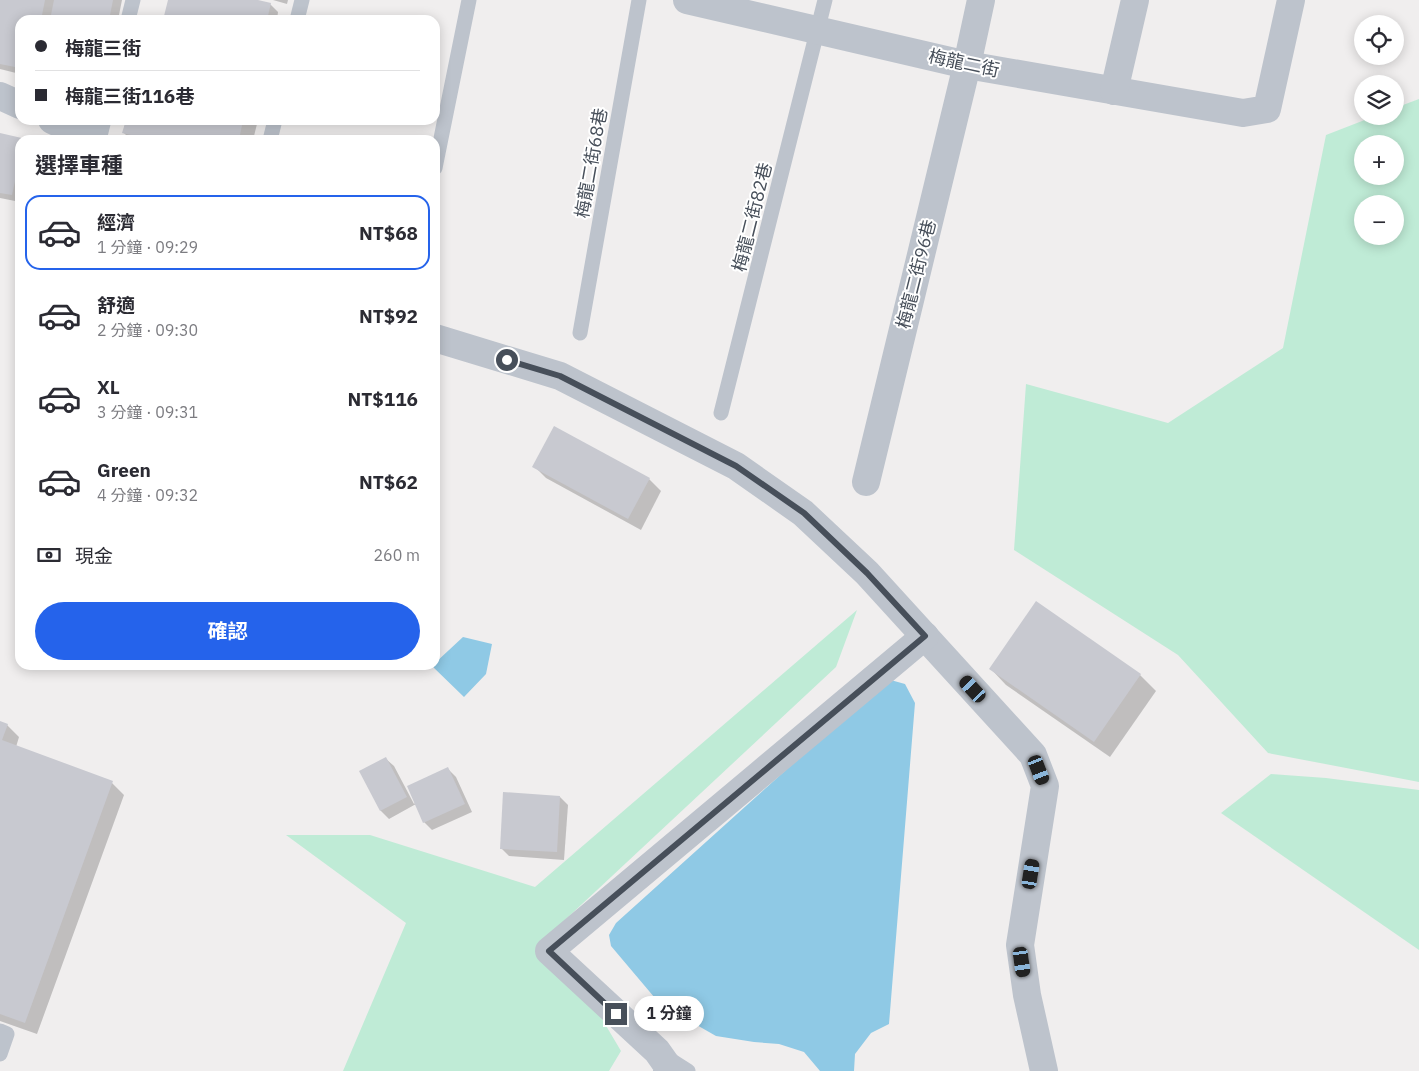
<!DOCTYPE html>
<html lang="zh-TW">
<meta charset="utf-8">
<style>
body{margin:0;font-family:"IBM Plex Sans","Noto Sans TC",sans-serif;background:#f2f2f3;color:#2b2b33;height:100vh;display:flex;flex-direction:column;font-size:19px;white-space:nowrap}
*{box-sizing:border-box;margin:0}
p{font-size:16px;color:#7c7c81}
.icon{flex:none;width:28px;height:28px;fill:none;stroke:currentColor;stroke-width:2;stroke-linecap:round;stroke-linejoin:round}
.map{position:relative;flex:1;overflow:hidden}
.sheet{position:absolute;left:15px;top:135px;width:425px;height:535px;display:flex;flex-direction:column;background:#fff;border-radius:15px;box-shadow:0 2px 12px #0003}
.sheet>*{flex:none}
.top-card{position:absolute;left:15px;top:15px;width:425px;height:110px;border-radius:15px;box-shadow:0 2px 12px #0003;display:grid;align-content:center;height:110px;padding:0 20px;background:#fff}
.tools{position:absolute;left:1354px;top:15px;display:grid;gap:10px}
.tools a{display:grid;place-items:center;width:50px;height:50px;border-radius:50%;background:#fff;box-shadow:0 2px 12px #0003;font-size:25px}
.end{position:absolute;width:22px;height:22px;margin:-11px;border:6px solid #474f5a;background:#fff;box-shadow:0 0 0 2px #fff}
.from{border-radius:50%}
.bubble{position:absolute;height:35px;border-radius:18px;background:#fff;box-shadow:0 2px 12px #0003;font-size:16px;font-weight:700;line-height:35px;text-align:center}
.car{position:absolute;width:15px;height:30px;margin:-15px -8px;border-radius:6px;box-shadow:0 0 4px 1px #0007;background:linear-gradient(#222 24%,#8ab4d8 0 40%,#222 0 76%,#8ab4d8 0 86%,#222 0)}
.top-card b{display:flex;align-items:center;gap:18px;height:48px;font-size:19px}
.top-card b+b{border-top:1px solid #e1e1e2}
.top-card i{width:12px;height:12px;background:#2b2b33}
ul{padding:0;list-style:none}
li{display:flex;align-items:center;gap:15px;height:75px;margin:0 10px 8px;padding:0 10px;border:2px solid transparent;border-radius:15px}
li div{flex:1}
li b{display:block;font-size:19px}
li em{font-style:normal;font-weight:700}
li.active{border-color:#2563eb}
li>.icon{width:45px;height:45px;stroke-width:1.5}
h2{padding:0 20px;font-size:22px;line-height:60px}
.pay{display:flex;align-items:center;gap:12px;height:55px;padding:0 20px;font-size:19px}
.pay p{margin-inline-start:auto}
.cta{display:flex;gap:10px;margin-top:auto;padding:10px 20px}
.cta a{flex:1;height:58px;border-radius:30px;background:#2563eb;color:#fff;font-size:20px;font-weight:700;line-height:58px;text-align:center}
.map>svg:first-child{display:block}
.green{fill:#bfebd6;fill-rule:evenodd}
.water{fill:#8fc9e5}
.shadow{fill:#0003}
.building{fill:#c8c9d0}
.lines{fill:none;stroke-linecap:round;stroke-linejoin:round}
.service{stroke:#bdc3cc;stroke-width:15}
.minor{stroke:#bdc3cc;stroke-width:28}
.route{stroke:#474f5a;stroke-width:6}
.labels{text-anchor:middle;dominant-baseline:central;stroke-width:4;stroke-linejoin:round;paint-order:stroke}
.street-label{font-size:18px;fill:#474f5a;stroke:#fff}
</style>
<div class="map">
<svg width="1419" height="1071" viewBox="0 0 1419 1071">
<rect width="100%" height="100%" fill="#f0eeee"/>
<!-- green -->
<g class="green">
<path d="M1419 99V782L1268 753 1178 655 1014 550 1026 384 1168 423 1283 348 1326 135 1375 116H1395V108ZM1362 144H1395V176H1362ZM1362 204H1395V236H1362Z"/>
<polygon points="857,610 836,667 551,933 621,1051 609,1071 343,1071 406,923 286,835 370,835 535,887"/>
<polygon points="1271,774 1326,778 1419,790 1419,950 1221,813"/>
</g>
<!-- water -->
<g class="water">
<polygon points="463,637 492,644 486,674 464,697 432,666 435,665 435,663"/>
<polygon points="887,679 905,684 915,703 889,1024 871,1033 855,1054 854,1071 820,1071 804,1052 779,1044 754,1042 716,1036 660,1004 611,946 609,935 616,923"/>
</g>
<!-- shadow -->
<g class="shadow">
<polygon points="0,0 122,0 118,20 20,20 20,74 0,69"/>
<polygon points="169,0 253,0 270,4 278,12 277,20 164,20"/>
<polygon points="273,0 288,0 287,4"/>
<polygon points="127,120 258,120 253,140 131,140 124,133"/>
<polygon points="0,135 24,140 20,140 20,202 0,198"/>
<polygon points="534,466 649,479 661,491 641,530 546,478"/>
<polygon points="991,669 1140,675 1156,691 1110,757 1006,685"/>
<polygon points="0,722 7,725 19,737 16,747 112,783 124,795 37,1034 0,1021"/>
<polygon points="386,759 394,766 414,804 448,769 456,777 472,812 432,830 424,822 416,804 389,819 381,811 361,772"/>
<polygon points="560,797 568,805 564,860 509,856 501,848"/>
</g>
<!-- building -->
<g class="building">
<polygon points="0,0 45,0 41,20 20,20 20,68 0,64"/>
<polygon points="54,0 113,0 109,20 50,20"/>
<polygon points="168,0 258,0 271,3 267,20 163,20"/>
<polygon points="126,120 243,120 239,140 151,140 122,133"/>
<polygon points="0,133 26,139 20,140 20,159 12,195 0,193"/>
<polygon points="554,426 650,478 628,519 532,467"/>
<polygon points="1036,601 1141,674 1094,742 989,669"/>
<polygon points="0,721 8,724 2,740 113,781 25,1023 0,1014"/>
<polygon points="386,757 407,797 380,811 359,771"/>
<polygon points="448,767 465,804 423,823 407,786"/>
<polygon points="503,792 560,796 557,852 500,849"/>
</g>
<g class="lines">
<!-- service -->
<g class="service">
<polyline points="128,20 133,0"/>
<polyline points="297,20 302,0"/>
<polyline points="99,140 104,120"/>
<polyline points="270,140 275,120"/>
<polyline points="435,168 469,0"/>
<polyline points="580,333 639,0"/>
<polyline points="721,413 825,0"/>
<polyline points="0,1031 7,1034 0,1054"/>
<polyline points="666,1057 688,1071"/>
</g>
<!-- minor -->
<g class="minor">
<polyline points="687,0 967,65 1243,113 1267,109 1291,0"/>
<polyline points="1114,91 1135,0"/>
<polyline points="0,96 20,105"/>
<polyline points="52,120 95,140"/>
<polyline points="435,338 560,376 736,466 803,513 867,573 1033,755 1045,786 1020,945 1027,995 1044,1071"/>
<polyline points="866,482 967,65 981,0"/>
<polyline points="667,1071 669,1068 657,1051 549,951 925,636"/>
</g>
</g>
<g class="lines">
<!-- route -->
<polyline class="route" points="507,360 560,376 736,466 804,513 867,573 925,636 549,951 616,1014"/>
</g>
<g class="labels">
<!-- street labels -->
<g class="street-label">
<text transform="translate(964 63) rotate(12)">梅龍二街</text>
<text transform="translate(591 163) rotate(-80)">梅龍二街68巷</text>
<text transform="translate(752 217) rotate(-76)">梅龍二街82巷</text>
<text transform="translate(916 274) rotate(-76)">梅龍二街96巷</text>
</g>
</g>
</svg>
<div class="tools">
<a><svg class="icon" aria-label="locate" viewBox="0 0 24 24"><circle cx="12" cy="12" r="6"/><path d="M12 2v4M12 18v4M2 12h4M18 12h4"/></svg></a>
<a><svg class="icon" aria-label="layers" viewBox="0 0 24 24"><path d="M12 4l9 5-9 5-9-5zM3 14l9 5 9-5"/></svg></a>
<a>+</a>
<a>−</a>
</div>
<i class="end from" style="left:507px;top:360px"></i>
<i class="end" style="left:616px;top:1014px"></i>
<div class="bubble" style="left:634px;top:996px;width:70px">1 分鐘</div>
<i class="car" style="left:973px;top:689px;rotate:317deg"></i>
<i class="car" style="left:1039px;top:770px;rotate:159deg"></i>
<i class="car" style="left:1031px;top:874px;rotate:9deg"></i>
<i class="car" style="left:1022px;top:962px;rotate:172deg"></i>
<div class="top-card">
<b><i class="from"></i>梅龍三街</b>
<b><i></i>梅龍三街116巷</b>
</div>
<section class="sheet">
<h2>選擇車種</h2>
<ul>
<li class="active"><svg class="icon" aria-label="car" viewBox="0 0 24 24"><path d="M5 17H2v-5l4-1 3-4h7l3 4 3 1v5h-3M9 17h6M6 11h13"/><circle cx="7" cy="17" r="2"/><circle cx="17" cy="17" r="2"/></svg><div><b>經濟</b><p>1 分鐘 · 09:29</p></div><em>NT$68</em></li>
<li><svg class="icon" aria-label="car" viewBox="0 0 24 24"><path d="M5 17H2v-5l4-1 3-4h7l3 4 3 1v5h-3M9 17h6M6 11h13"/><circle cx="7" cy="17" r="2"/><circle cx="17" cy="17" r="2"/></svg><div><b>舒適</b><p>2 分鐘 · 09:30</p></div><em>NT$92</em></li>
<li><svg class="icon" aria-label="car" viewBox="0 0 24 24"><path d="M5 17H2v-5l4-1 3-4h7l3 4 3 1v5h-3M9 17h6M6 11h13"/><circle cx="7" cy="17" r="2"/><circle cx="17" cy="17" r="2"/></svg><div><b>XL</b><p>3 分鐘 · 09:31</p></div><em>NT$116</em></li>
<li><svg class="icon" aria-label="car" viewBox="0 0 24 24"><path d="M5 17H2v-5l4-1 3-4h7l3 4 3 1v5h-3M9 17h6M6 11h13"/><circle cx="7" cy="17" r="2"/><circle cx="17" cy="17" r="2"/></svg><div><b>Green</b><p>4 分鐘 · 09:32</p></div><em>NT$62</em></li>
</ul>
<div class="pay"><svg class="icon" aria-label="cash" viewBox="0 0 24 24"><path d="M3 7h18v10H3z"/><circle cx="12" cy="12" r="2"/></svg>現金<p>260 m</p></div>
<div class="cta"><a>確認</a></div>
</section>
</div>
